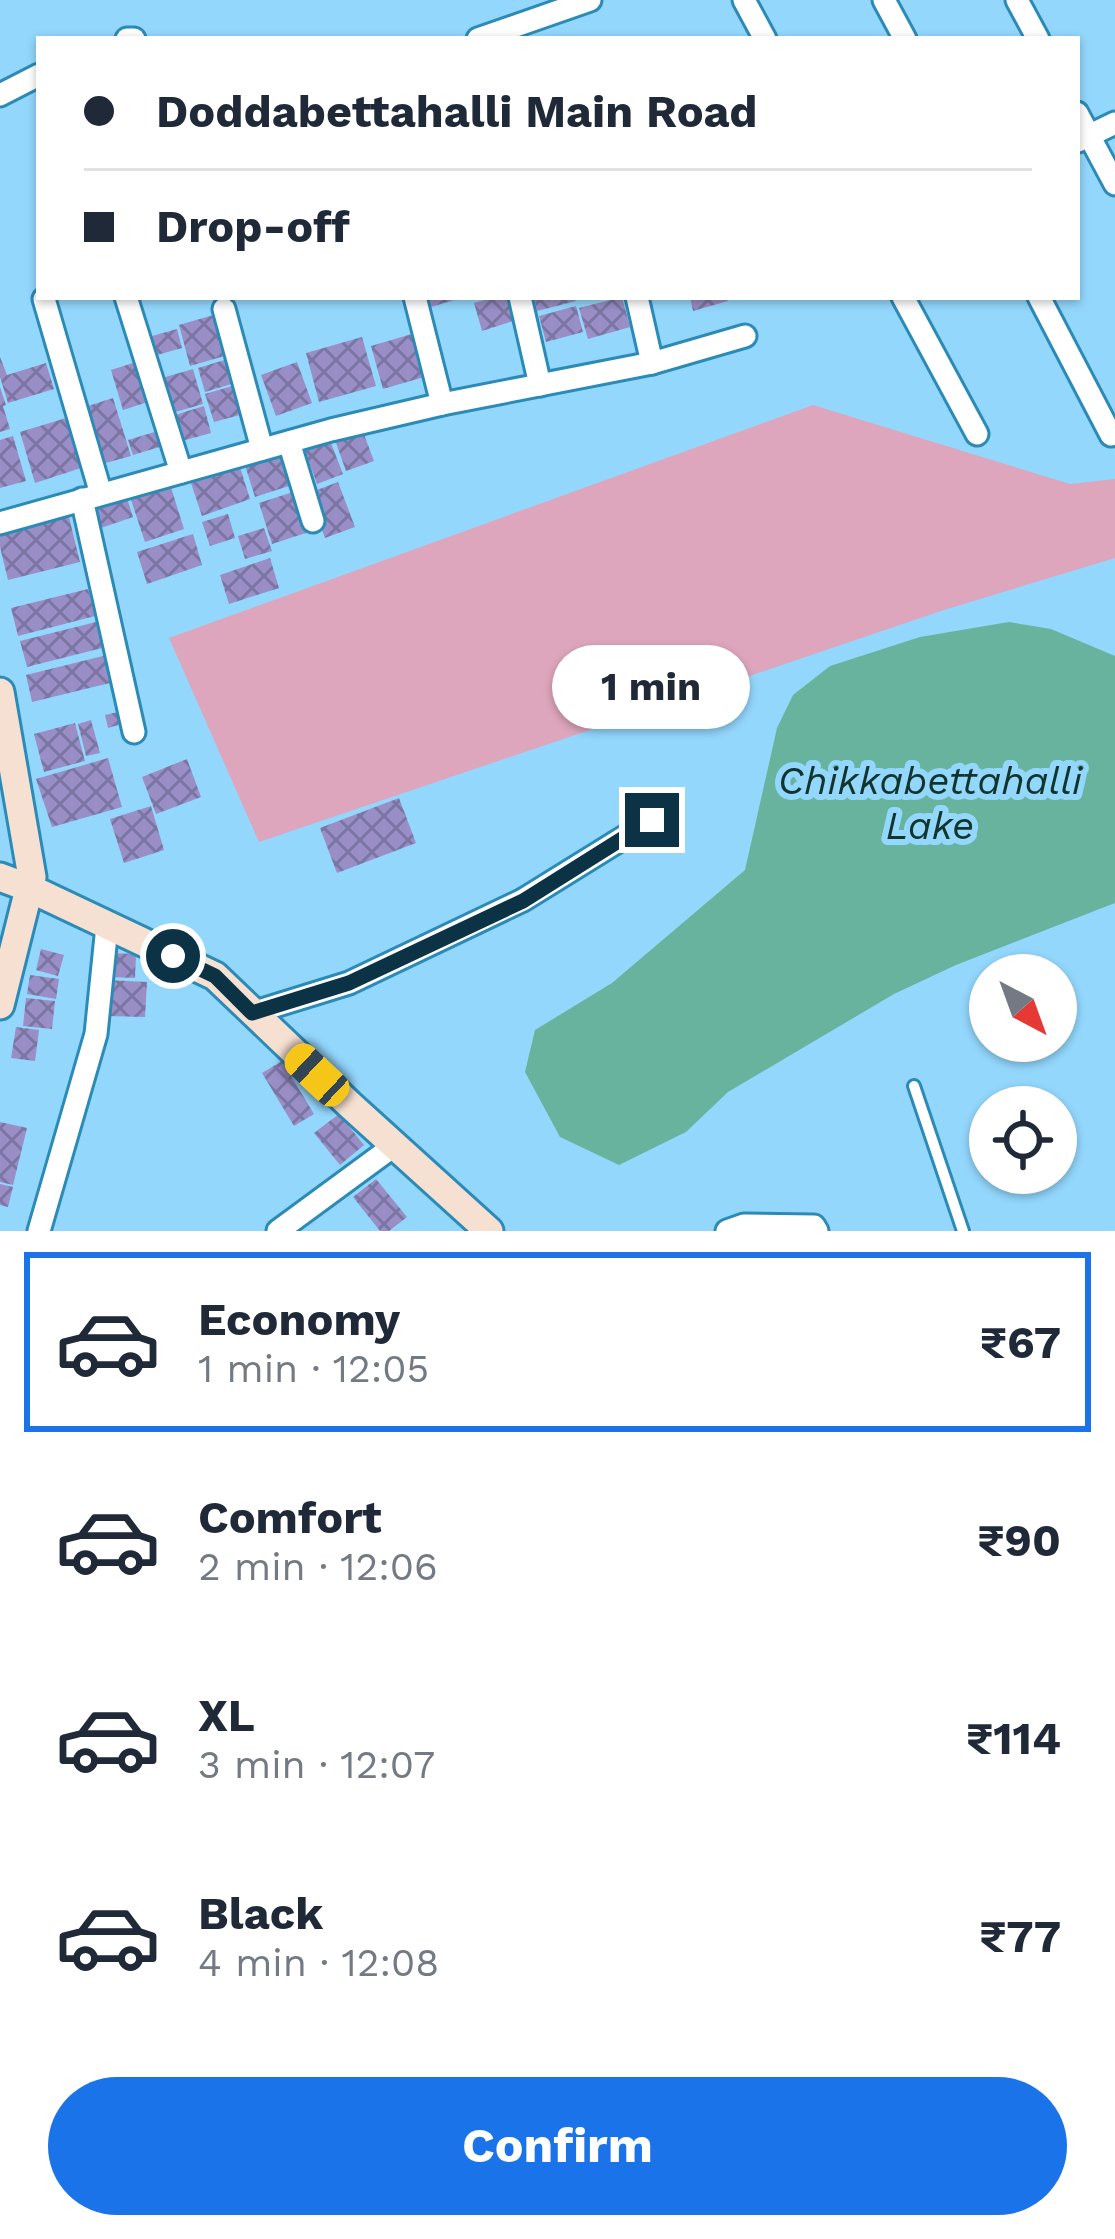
<!DOCTYPE html>
<meta charset="utf-8">
<style>
body{margin:0;font-family:"Work Sans",sans-serif;background:#f2f2f3;color:#1f2937;height:100vh;display:flex;flex-direction:column;font-size:45px;white-space:nowrap}
*{box-sizing:border-box;margin:0}
p{font-size:39px;color:#747a83}
.icon{flex:none;width:66px;height:66px;fill:none;stroke:currentColor;stroke-width:2;stroke-linecap:round;stroke-linejoin:round}
.map{position:relative;height:1231px;overflow:hidden}
.side{display:flex;flex-direction:column;background:#fff;flex:1}
.side>*{flex:none}
.banner{position:absolute;left:36px;top:36px;width:1044px;height:264px;border-radius:0px;box-shadow:0 3px 9px #0004;display:grid;align-content:center;height:264px;padding:0 48px;background:#fff}
.needle{width:78px;rotate:139deg}
.tools{position:absolute;left:969px;top:954px;display:grid;gap:24px}
.tools a{display:grid;place-items:center;width:108px;height:108px;border-radius:50%;background:#fff;box-shadow:0 3px 9px #0004;font-size:60px}
.end{position:absolute;width:54px;height:54px;margin:-27px;border:15px solid #0b3245;background:#fff;box-shadow:0 0 0 6px #fff}
.from{border-radius:50%}
.bubble{position:absolute;height:84px;border-radius:42px;background:#fff;box-shadow:0 3px 9px #0004;font-size:39px;font-weight:700;line-height:84px;text-align:center}
.car{position:absolute;width:36px;height:72px;margin:-36px -18px;border-radius:15px;box-shadow:0 0 9px 3px #0007;background:linear-gradient(#f5c518 24%,#345 0 40%,#f5c518 0 76%,#345 0 86%,#f5c518 0)}
.banner b{display:flex;align-items:center;gap:42px;height:114px;font-size:45px}
.banner b+b{border-top:3px solid #e0e1e3}
.banner i{width:30px;height:30px;background:#1f2937}
ul{padding:21px 0 0;list-style:none}
li{display:flex;align-items:center;gap:36px;height:180px;margin:0 24px 18px;padding:0 24px;border:6px solid transparent;border-radius:0px}
li div{flex:1}
li b{display:block;font-size:45px}
li em{font-style:normal;font-weight:700}
li.on{border-color:#1a73e8}
li>.icon{width:108px;height:108px;stroke-width:1.5}
.button{display:flex;gap:24px;margin-top:auto;padding:24px 48px}
.button a{flex:1;height:138px;border-radius:72px;background:#1a73e8;color:#fff;font-size:48px;font-weight:700;line-height:138px;text-align:center}
.map>svg:first-child{display:block}
.grass{fill:#dea6bc}
.water{fill:#68b39d}
.building{fill:url(#building-cross-hatch)}
.lines{fill:none;stroke-linecap:round;stroke-linejoin:round}
.lane-casing{stroke:#2c8bb6;stroke-width:16}
.street-casing{stroke:#2c8bb6;stroke-width:27}
.secondary-casing{stroke:#2c8bb6;stroke-width:33}
.lane{stroke:#fff;stroke-width:10}
.street{stroke:#fff;stroke-width:21}
.secondary{stroke:#f6e0d1;stroke-width:27}
.route{stroke:#0b3245;stroke-width:15}
.labels{text-anchor:middle;dominant-baseline:central;stroke-width:12;stroke-linejoin:round;paint-order:stroke}
.water-label{font-size:39px;font-style:italic;fill:#11352c;stroke:#93d7fd}
</style>
<div class="map">
<svg width="1115" height="1231" viewBox="0 0 1115 1231">
<defs>
<pattern id="building-cross-hatch" width="8" height="8" patternUnits="userSpaceOnUse" patternTransform="scale(3)"><rect width="8" height="8" fill="#998ec6"/><path d="M0 0l8 8M0 8l8-8" fill="none" stroke="#7b75a3"/></pattern>
</defs>
<rect width="100%" height="100%" fill="#93d7fd"/>
<!-- grass -->
<polygon class="grass" points="813,405 1070,484 1115,479 1115,558 944,610 259,842 169,638"/>
<!-- water -->
<polygon class="water" points="1009,622 1051,629 1115,656 1115,903 956,965 894,994 728,1092 686,1132 619,1165 560,1137 525,1072 535,1030 612,983 745,870 777,728 793,695 830,666 920,637"/>
<!-- building -->
<g class="building">
<polygon points="428,297 461,297 461,298 431,307"/>
<polygon points="495,297 513,297 519,319 482,331 474,303"/>
<polygon points="534,297 575,297 576,301 537,311"/>
<polygon points="622,297 630,327 588,339 579,308"/>
<polygon points="690,297 727,297 728,301 693,311"/>
<polygon points="576,306 583,332 546,342 539,316"/>
<polygon points="217,314 228,355 190,366 179,325"/>
<polygon points="177,329 182,348 150,357 145,338"/>
<polygon points="412,334 424,377 383,389 371,346"/>
<polygon points="362,337 376,386 319,402 306,353"/>
<polygon points="0,357 7,375 46,363 54,389 8,403 0,377"/>
<polygon points="231,358 238,382 205,392 198,368"/>
<polygon points="139,361 151,401 123,410 111,370"/>
<polygon points="297,362 312,403 276,416 261,375"/>
<polygon points="193,369 203,404 172,413 162,378"/>
<polygon points="239,384 247,413 214,422 205,394"/>
<polygon points="0,387 6,405 3,406 10,429 0,432"/>
<polygon points="113,398 131,456 102,464 85,407"/>
<polygon points="204,406 211,433 182,441 175,415"/>
<polygon points="66,418 81,468 35,483 20,432"/>
<polygon points="362,429 374,461 346,471 335,440"/>
<polygon points="161,430 166,445 133,455 128,440"/>
<polygon points="13,436 26,481 0,488 0,440"/>
<polygon points="329,438 343,474 317,484 304,448"/>
<polygon points="277,448 289,486 255,497 243,459"/>
<polygon points="238,461 250,499 202,516 189,477"/>
<polygon points="169,481 184,529 145,542 129,494"/>
<polygon points="338,482 355,527 325,538 309,493"/>
<polygon points="296,491 309,532 272,544 259,503"/>
<polygon points="125,492 133,517 98,529 90,504"/>
<polygon points="67,509 80,562 8,580 0,547 0,527"/>
<polygon points="228,514 235,538 210,546 202,522"/>
<polygon points="264,528 272,551 245,559 238,536"/>
<polygon points="193,534 202,565 147,584 137,552"/>
<polygon points="270,558 279,588 229,604 220,575"/>
<polygon points="88,589 95,616 18,636 11,608"/>
<polygon points="96,622 102,648 27,667 20,641"/>
<polygon points="107,655 114,682 32,702 26,675"/>
<polygon points="122,711 125,723 108,728 105,715"/>
<polygon points="91,720 100,753 86,756 78,724"/>
<polygon points="75,723 85,761 44,772 34,734"/>
<polygon points="108,758 122,807 52,827 36,779"/>
<polygon points="187,759 201,797 156,814 142,777"/>
<polygon points="399,798 416,843 337,873 320,828"/>
<polygon points="151,806 164,850 124,863 110,819"/>
<polygon points="41,949 64,955 58,976 36,970"/>
<polygon points="111,953 136,954 135,978 109,977"/>
<polygon points="30,975 59,979 56,999 27,994"/>
<polygon points="108,980 147,982 145,1017 106,1016"/>
<polygon points="26,998 55,1001 52,1029 23,1026"/>
<polygon points="16,1027 39,1030 35,1061 11,1058"/>
<polygon points="282,1061 314,1114 294,1126 262,1073"/>
<polygon points="339,1114 364,1145 340,1165 314,1133"/>
<polygon points="0,1122 27,1128 13,1185 0,1182"/>
<polygon points="376,1179 407,1217 389,1231 380,1231 353,1197"/>
<polygon points="0,1184 13,1187 8,1207 0,1205"/>
</g>
<g class="lines">
<!-- lane casing -->
<g class="lane-casing">
<polyline id="lane" points="914,1086 963,1231"/>
</g>
<!-- street casing -->
<g class="street-casing">
<g id="street">
<polyline points="744,0 765,39"/>
<polyline points="884,0 905,39"/>
<polyline points="1017,0 1038,39"/>
<polyline points="127,39 134,39"/>
<polyline points="478,39 590,0"/>
<polyline points="0,95 39,75"/>
<polyline points="1077,113 1115,184"/>
<polyline points="1078,141 1115,123"/>
<polyline points="126,297 181,472"/>
<polyline points="415,297 442,404"/>
<polyline points="520,297 540,385"/>
<polyline points="637,297 652,363"/>
<polyline points="903,297 977,434"/>
<polyline points="1039,297 1111,435"/>
<polyline points="44,299 101,494"/>
<polyline points="224,309 262,449"/>
<polyline points="289,442 313,521"/>
<polyline points="82,499 134,732"/>
<polyline points="0,523 331,430 442,404 652,363 745,336"/>
<polyline points="252,1013 349,983 523,900 652,820"/>
<polyline points="39,1231 96,1034 107,926"/>
<polyline points="278,1231 395,1145"/>
<polyline points="727,1231 744,1225 814,1226 817,1231"/>
</g>
</g>
<!-- secondary casing -->
<g class="secondary-casing">
<g id="secondary">
<polyline points="0,692 32,877 0,1005"/>
<polyline points="0,877 29,888 215,976 350,1105 489,1231"/>
</g>
</g>
<!-- lane -->
<use href="#lane" class="lane"/>
<!-- street -->
<use href="#street" class="street"/>
<!-- secondary -->
<use href="#secondary" class="secondary"/>
</g>
<g class="lines">
<!-- route -->
<polyline class="route" points="173,956 215,976 252,1013 349,983 523,901 652,820"/>
</g>
<g class="labels">
<!-- water labels -->
<g class="water-label">
<text x="930" y="780">Chikkabettahalli<tspan x="930" dy="45">Lake</tspan></text>
</g>
</g>
</svg>
<div class="tools">
<a><svg class="needle" viewBox="-14 -14 28 28"><path d="M0-13l5 13h-10z" fill="#e53935"/><path d="M0 13l5-13h-10z" fill="#747a83"/></svg></a>
<a><svg class="icon" aria-label="locate" viewBox="0 0 24 24"><circle cx="12" cy="12" r="6"/><path d="M12 2v4M12 18v4M2 12h4M18 12h4"/></svg></a>
</div>
<i class="end from" style="left:173px;top:956px"></i>
<i class="end" style="left:652px;top:820px"></i>
<div class="bubble" style="left:552px;top:645px;width:198px">1 min</div>
<i class="car" style="left:317px;top:1075px;rotate:313deg"></i>
<div class="banner">
<b><i class="from"></i>Doddabettahalli Main Road</b>
<b><i></i>Drop-off</b>
</div>
</div>
<section class="side">
<ul>
<li class="on"><svg class="icon" aria-label="car" viewBox="0 0 24 24"><path d="M5 17H2v-5l4-1 3-4h7l3 4 3 1v5h-3M9 17h6M6 11h13"/><circle cx="7" cy="17" r="2"/><circle cx="17" cy="17" r="2"/></svg><div><b>Economy</b><p>1 min · 12:05</p></div><em>₹67</em></li>
<li><svg class="icon" aria-label="car" viewBox="0 0 24 24"><path d="M5 17H2v-5l4-1 3-4h7l3 4 3 1v5h-3M9 17h6M6 11h13"/><circle cx="7" cy="17" r="2"/><circle cx="17" cy="17" r="2"/></svg><div><b>Comfort</b><p>2 min · 12:06</p></div><em>₹90</em></li>
<li><svg class="icon" aria-label="car" viewBox="0 0 24 24"><path d="M5 17H2v-5l4-1 3-4h7l3 4 3 1v5h-3M9 17h6M6 11h13"/><circle cx="7" cy="17" r="2"/><circle cx="17" cy="17" r="2"/></svg><div><b>XL</b><p>3 min · 12:07</p></div><em>₹114</em></li>
<li><svg class="icon" aria-label="car" viewBox="0 0 24 24"><path d="M5 17H2v-5l4-1 3-4h7l3 4 3 1v5h-3M9 17h6M6 11h13"/><circle cx="7" cy="17" r="2"/><circle cx="17" cy="17" r="2"/></svg><div><b>Black</b><p>4 min · 12:08</p></div><em>₹77</em></li>
</ul>
<div class="button"><a>Confirm</a></div>
</section>
